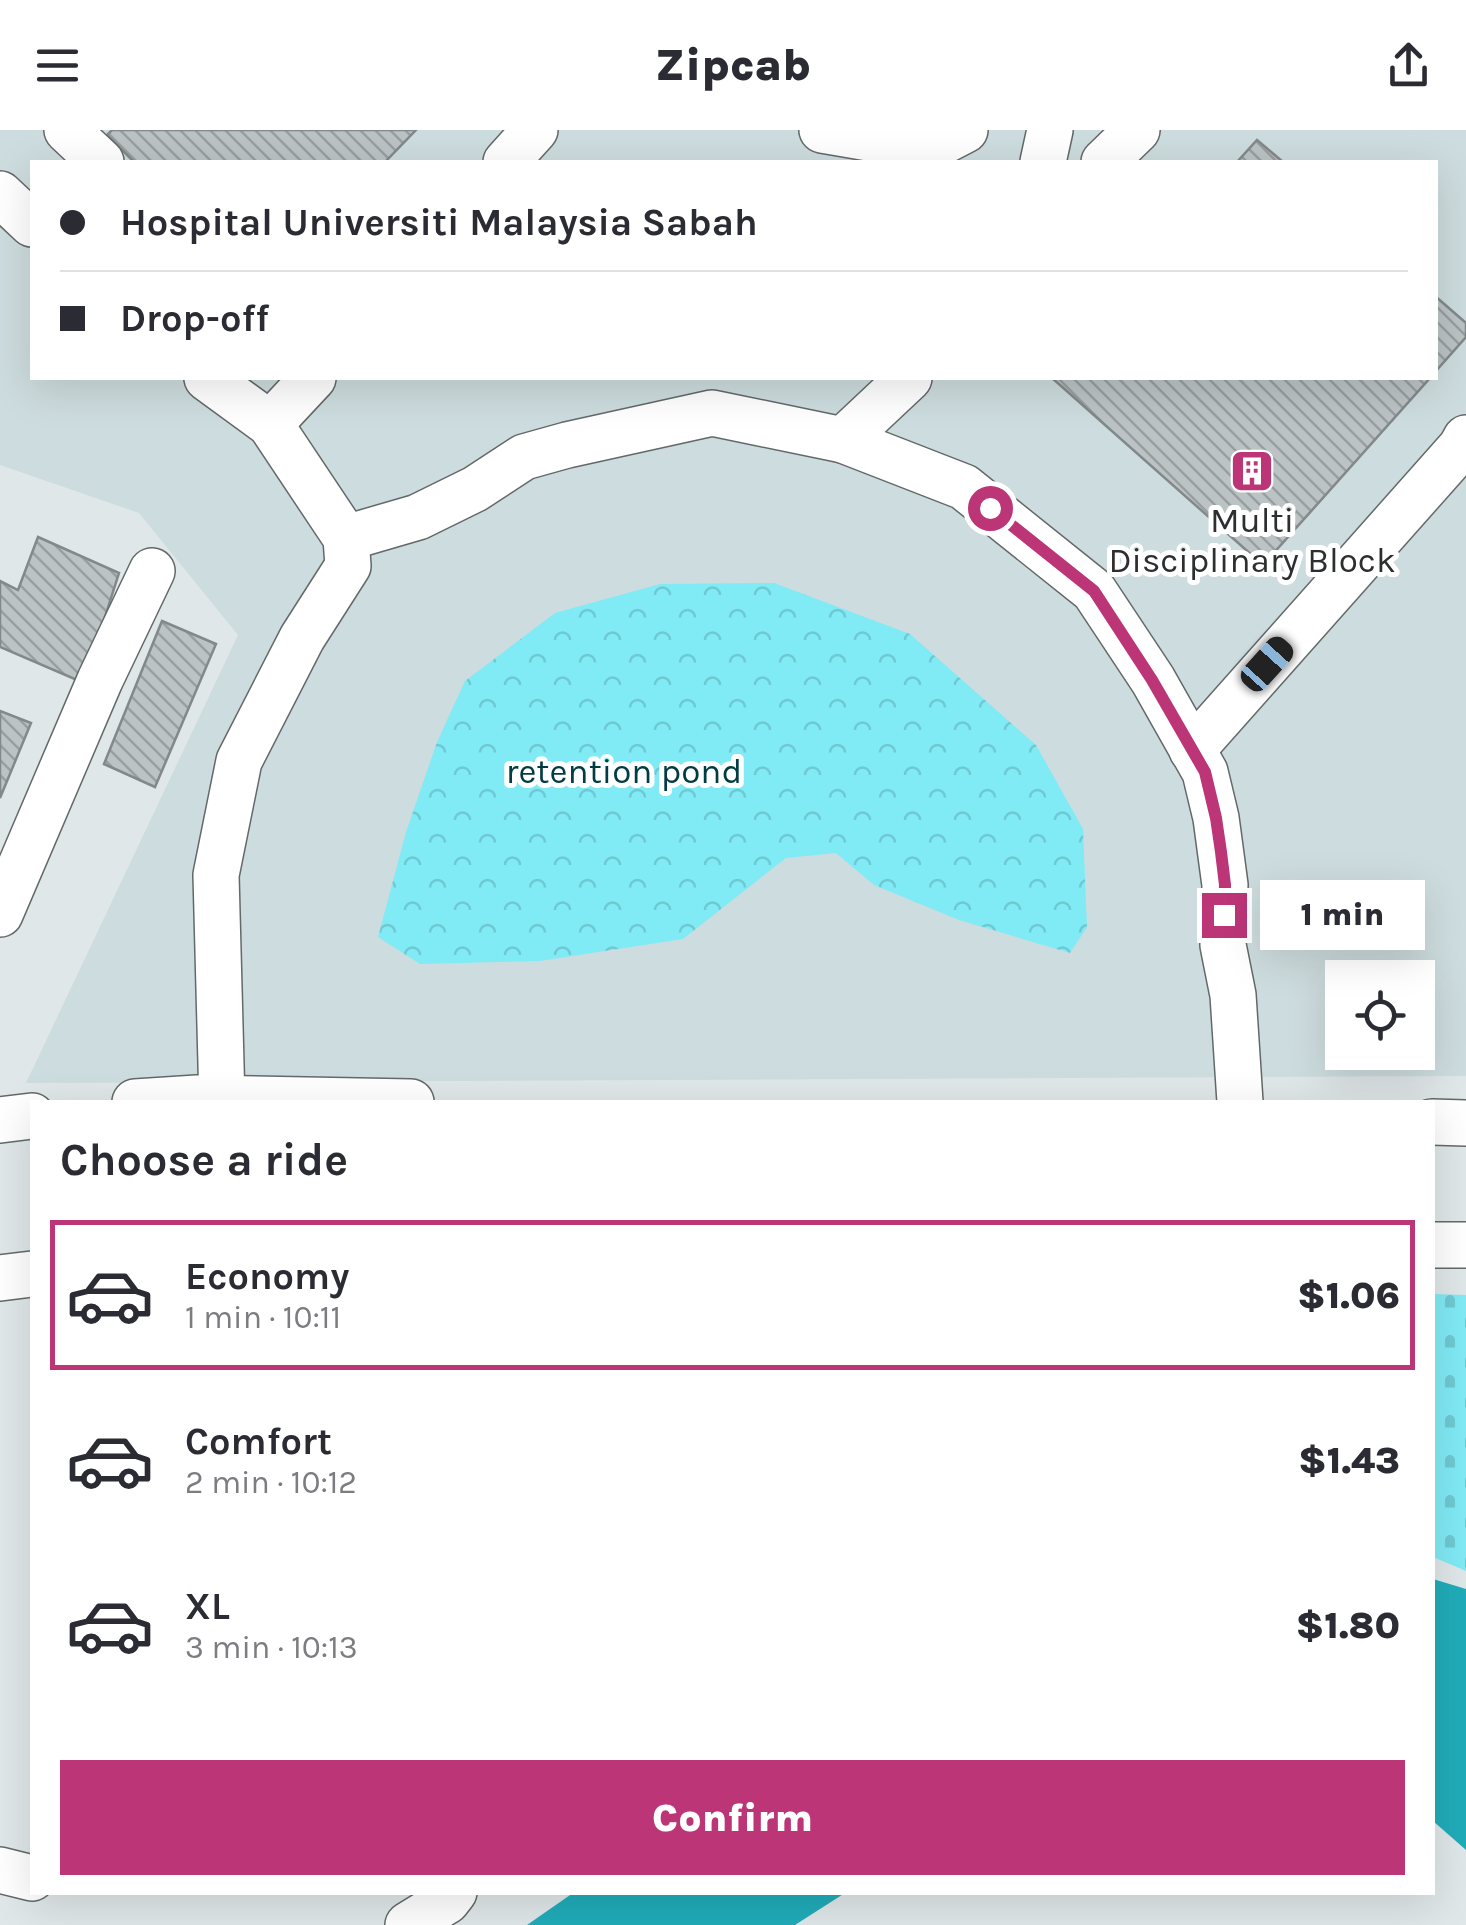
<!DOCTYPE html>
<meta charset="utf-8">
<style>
body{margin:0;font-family:Karla,sans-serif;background:#f2f2f3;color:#2b2b33;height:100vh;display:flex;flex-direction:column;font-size:38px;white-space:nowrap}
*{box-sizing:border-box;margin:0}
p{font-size:32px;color:#7c7c81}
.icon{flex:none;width:55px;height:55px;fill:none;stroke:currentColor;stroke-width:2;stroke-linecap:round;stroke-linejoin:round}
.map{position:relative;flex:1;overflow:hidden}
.drawer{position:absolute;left:30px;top:970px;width:1405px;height:795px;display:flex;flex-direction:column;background:#fff;border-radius:0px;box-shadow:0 10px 40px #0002}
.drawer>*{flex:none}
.top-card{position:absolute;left:30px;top:30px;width:1408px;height:220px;border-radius:0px;box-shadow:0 10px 40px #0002;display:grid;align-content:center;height:220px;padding:0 30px;background:#fff}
.controls{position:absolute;left:1325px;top:830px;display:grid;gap:20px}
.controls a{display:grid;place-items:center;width:110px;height:110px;border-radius:0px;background:#fff;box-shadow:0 10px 40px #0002;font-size:50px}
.end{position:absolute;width:45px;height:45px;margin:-22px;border:12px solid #bc3577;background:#fff;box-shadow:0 0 0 5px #fff}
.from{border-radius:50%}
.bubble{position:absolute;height:70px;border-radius:0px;background:#fff;box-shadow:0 10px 40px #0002;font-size:32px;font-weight:800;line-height:70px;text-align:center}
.car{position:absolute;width:30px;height:60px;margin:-30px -15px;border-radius:12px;box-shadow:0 0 8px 2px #0007;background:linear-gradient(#222 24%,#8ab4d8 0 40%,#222 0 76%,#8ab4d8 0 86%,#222 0)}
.top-card b{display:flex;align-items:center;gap:35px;height:95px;font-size:38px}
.top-card b+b{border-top:2px solid #e1e1e2}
.top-card i{width:25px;height:25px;background:#2b2b33}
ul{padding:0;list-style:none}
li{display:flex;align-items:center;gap:30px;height:150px;margin:0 20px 15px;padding:0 10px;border:5px solid transparent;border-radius:0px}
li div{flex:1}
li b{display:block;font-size:38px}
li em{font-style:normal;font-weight:800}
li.on{border-color:#bc3577}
li>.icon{width:90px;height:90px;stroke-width:1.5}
h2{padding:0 30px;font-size:45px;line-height:120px}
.button{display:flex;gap:20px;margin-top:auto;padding:20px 30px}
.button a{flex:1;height:115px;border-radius:0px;background:#bc3577;color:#fff;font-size:40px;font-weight:800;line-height:115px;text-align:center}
header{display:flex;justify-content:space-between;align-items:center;height:130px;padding:0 30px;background:#fff;font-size:45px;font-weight:800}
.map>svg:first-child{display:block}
.built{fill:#cddcde;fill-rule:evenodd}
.forest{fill:url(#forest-crowns)}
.cemetery{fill:url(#cemetery-stones)}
.water{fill:#20acb9}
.building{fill:url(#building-back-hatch);stroke:#83898a;stroke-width:2.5}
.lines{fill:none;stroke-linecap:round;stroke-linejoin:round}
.minor-casing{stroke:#636969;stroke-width:48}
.minor{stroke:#fff;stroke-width:45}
.route{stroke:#bc3577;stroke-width:12}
.labels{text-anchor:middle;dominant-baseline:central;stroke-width:10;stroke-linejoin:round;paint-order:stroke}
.poi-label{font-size:35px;fill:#2c2e2f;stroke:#fff}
.park-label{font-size:35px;fill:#003c41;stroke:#fff}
</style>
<header><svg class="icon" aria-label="menu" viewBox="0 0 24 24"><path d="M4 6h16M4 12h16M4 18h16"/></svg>Zipcab<svg class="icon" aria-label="share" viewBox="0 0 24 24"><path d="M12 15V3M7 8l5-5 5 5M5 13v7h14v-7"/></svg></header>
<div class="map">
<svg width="1466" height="1795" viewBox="0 0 1466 1795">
<defs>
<pattern id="forest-crowns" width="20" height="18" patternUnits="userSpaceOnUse" patternTransform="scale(2.5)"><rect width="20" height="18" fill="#80eaf5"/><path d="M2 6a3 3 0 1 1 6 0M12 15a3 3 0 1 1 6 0" fill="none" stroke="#6fc9d2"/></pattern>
<pattern id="cemetery-stones" width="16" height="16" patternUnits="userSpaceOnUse" patternTransform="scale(2.5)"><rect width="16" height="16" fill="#80eaf5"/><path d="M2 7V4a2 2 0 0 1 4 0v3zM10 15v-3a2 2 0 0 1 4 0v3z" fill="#6fc9d2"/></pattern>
<pattern id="building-back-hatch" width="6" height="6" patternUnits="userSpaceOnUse" patternTransform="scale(2.5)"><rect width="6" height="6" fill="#bcc3c4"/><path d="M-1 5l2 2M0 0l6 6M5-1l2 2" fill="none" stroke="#999fa0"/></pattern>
</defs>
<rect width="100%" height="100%" fill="#e0e7e8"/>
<!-- built -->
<path class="built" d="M0 0H1466V946L26 953 238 505 139 383 0 335ZM32 32H1435V248H32ZM1342 848H1418V922H1342Z"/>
<!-- forest -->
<polygon class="forest" points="774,453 910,504 1036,615 1083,699 1087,797 1070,823 959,790 874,755 836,723 786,728 683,809 540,831 420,834 378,807 406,702 437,612 465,551 555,483 660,454"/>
<!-- cemetery -->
<polygon class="cemetery" points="1433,1164 1466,1165 1466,1441 1433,1427"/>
<!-- water -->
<g class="water">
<polygon points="1433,1449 1466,1459 1466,1720 1433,1691"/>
<polygon points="573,1763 573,1762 845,1763 795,1795 527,1795"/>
</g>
<!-- building -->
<g class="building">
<polygon points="112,0 416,0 385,32 134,32 107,5"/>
<polygon points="1257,10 1283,32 1237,32"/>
<polygon points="1435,166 1466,193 1466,207 1435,242"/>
<polygon points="1052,248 1430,248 1263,435"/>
<polygon points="38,407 119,443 84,553 0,517 0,451 18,460"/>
<polygon points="162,491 216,514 155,657 104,634"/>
<polygon points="0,581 31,593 0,668"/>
</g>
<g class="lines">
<!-- minor casing -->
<g class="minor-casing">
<g id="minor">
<polyline points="67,0 101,32"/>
<polyline points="822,0 892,12 942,12 965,0"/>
<polyline points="506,32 535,0"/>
<polyline points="1043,32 1050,0"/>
<polyline points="1104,32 1137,0"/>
<polyline points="0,64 32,94"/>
<polyline points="207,248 270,294 346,408 348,436 302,508 239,631 216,745 222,972"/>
<polyline points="270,294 313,248"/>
<polyline points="843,310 909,248"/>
<polyline points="346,408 418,387 475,359 524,327 567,315 712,283 843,310 964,357 1094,461 1153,550 1205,642 1216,688 1225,755 1223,815 1233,865 1240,972"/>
<polyline points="1192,620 1461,317 1466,308"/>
<polyline points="0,784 100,550 152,441"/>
<polyline points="135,972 197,968 411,972"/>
<polyline points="0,990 32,986"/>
<polyline points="1432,992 1466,993"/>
<polyline points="1432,1115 1466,1115"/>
<polyline points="0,1148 32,1144"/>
<polyline points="0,1740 32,1748"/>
<polyline points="408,1795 447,1771 454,1762"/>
</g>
</g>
<!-- minor -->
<use href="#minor" class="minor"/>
</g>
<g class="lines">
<!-- route -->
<polyline class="route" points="990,378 1094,461 1152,550 1205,642 1216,688 1221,722 1225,755 1224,785"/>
</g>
<!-- icons -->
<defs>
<g id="building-square" transform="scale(2.25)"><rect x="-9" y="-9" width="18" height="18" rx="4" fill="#bc3577" stroke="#fff"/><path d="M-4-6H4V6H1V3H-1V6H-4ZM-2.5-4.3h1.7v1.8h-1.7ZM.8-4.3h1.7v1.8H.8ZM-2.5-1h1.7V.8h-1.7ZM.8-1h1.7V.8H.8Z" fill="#fff"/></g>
</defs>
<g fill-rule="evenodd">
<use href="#building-square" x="1252" y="341"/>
</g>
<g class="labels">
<!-- poi labels -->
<g class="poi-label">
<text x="1252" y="390">Multi<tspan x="1252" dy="40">Disciplinary Block</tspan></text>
</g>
<!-- park labels -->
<g class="park-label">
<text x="624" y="641">retention pond</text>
</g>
</g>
</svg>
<div class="controls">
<a><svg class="icon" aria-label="locate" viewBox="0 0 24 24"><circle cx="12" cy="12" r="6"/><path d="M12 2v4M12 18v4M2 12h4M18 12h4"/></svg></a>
</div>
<i class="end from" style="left:990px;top:378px"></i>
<i class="end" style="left:1224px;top:785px"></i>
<div class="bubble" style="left:1260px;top:750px;width:165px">1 min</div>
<i class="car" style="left:1267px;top:534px;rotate:42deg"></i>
<div class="top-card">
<b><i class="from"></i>Hospital Universiti Malaysia Sabah</b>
<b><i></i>Drop-off</b>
</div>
<section class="drawer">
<h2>Choose a ride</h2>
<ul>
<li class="on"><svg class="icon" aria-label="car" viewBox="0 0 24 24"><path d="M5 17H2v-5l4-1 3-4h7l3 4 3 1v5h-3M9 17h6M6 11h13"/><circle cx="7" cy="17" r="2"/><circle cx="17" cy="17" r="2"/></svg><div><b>Economy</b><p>1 min · 10:11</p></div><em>$1.06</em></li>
<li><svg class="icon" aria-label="car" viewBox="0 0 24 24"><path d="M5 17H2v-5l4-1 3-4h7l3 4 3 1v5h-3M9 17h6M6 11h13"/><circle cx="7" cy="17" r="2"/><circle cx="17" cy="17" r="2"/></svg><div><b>Comfort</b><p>2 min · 10:12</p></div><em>$1.43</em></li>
<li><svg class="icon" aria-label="car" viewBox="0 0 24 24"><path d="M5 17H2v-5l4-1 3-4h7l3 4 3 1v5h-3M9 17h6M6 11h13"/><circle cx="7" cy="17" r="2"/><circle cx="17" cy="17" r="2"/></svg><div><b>XL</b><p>3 min · 10:13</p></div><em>$1.80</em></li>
</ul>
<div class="button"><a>Confirm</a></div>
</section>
</div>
